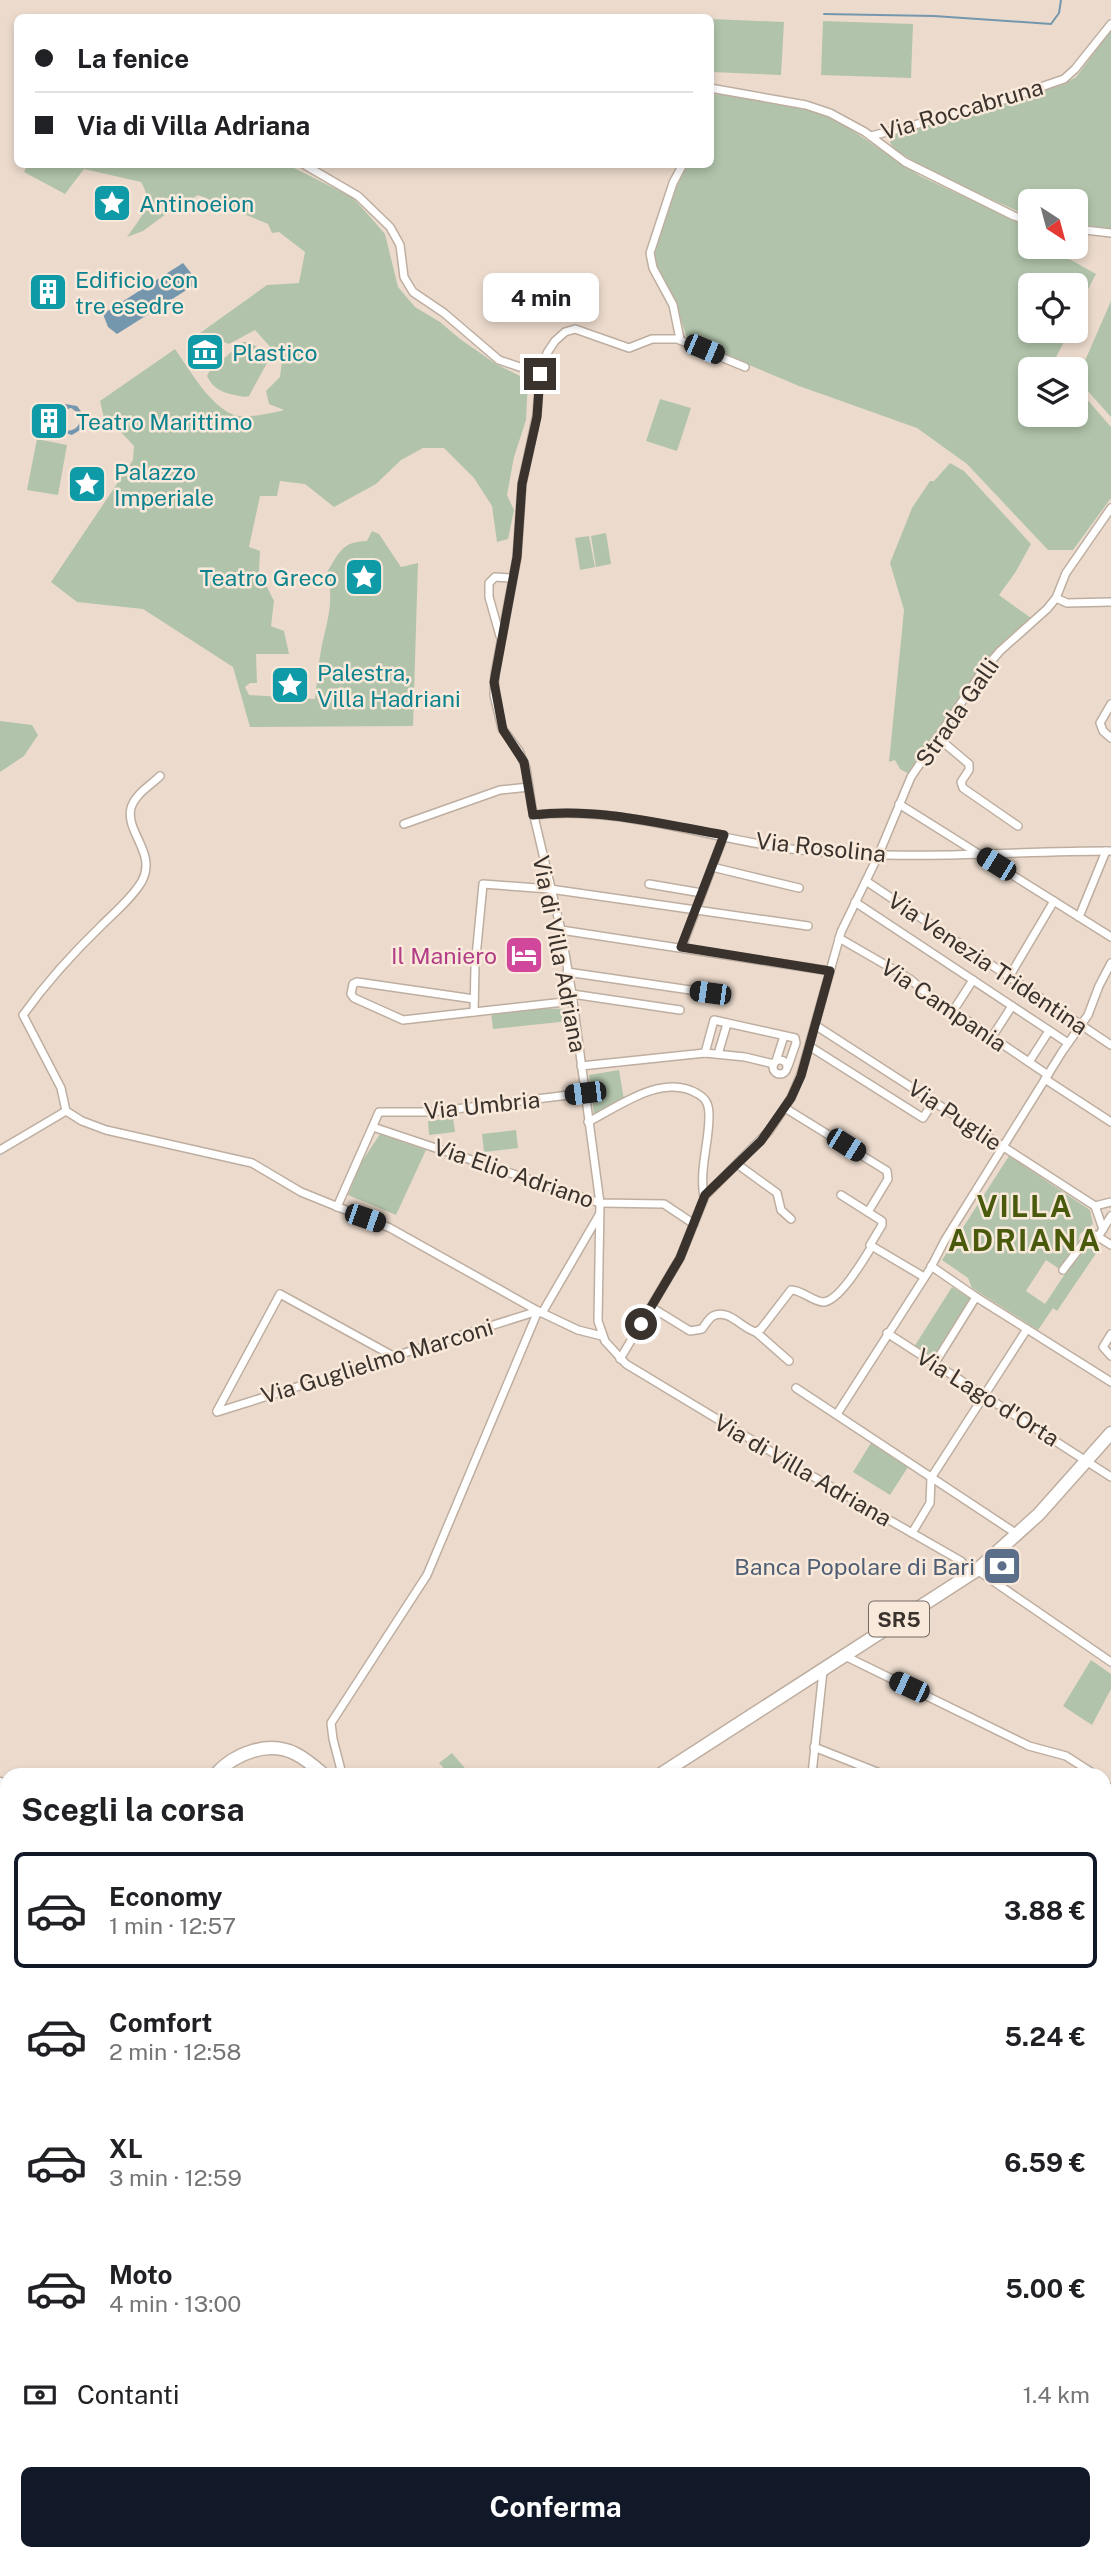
<!DOCTYPE html>
<html lang="it">
<meta charset="utf-8">
<style>
body{margin:0;font-family:"Public Sans",sans-serif;background:#f2f2f2;color:#202124;height:100vh;display:flex;flex-direction:column;font-size:26px;white-space:nowrap}
*{box-sizing:border-box;margin:0}
p{font-size:23px;color:#757577}
.icon{flex:none;width:38px;height:38px;fill:none;stroke:currentColor;stroke-width:2;stroke-linecap:round;stroke-linejoin:round}
.map{position:relative;flex:1;overflow:hidden}
.panel{position:absolute;left:0px;top:1768px;width:1111px;height:793px;display:flex;flex-direction:column;background:#fff;border-radius:21px 21px 0 0;box-shadow:0 4px 10px #0003}
.panel>*{flex:none}
.guide{position:absolute;left:14px;top:14px;width:700px;height:154px;border-radius:10px;box-shadow:0 4px 10px #0003;display:grid;align-content:center;height:154px;padding:0 21px;background:#fff}
.needle{width:46px;rotate:144deg}
.tools{position:absolute;left:1018px;top:189px;display:grid;gap:14px}
.tools a{display:grid;place-items:center;width:70px;height:70px;border-radius:10px;background:#fff;box-shadow:0 4px 10px #0003;font-size:35px}
.end{position:absolute;width:32px;height:32px;margin:-16px;border:9px solid #39322d;background:#fff;box-shadow:0 0 0 4px #fff}
.from{border-radius:50%}
.bubble{position:absolute;height:49px;border-radius:10px;background:#fff;box-shadow:0 4px 10px #0003;font-size:23px;font-weight:700;line-height:49px;text-align:center}
.car{position:absolute;width:21px;height:42px;margin:-21px -10px;border-radius:9px;box-shadow:0 0 5px 2px #0007;background:linear-gradient(#222 24%,#8ab4d8 0 40%,#222 0 76%,#8ab4d8 0 86%,#222 0)}
.guide b{display:flex;align-items:center;gap:24px;height:66px;font-size:26px}
.guide b+b{border-top:2px solid #e0e0e0}
.guide i{width:18px;height:18px;background:#202124}
ul{padding:0;list-style:none}
li{display:flex;align-items:center;gap:21px;height:116px;margin:0 14px 10px;padding:0 7px;border:4px solid transparent;border-radius:10px}
li div{flex:1}
li b{display:block;font-size:26px}
li em{font-style:normal;font-weight:700}
li.current{border-color:#111827}
li>.icon{width:63px;height:63px;stroke-width:1.5}
h2{padding:0 21px;font-size:32px;line-height:84px}
.pay{display:flex;align-items:center;gap:18px;height:77px;padding:0 21px;font-size:26px}
.pay p{margin-inline-start:auto}
.cta{display:flex;gap:14px;margin-top:auto;padding:14px 21px}
.cta a{flex:1;height:80px;border-radius:10px;background:#111827;color:#fff;font-size:28px;font-weight:700;line-height:80px;text-align:center}
.map>svg:first-child{display:block}
.green{fill:#b1c4ab}
.water{fill:#7597ad}
.lines{fill:none;stroke-linecap:round;stroke-linejoin:round}
.stream{stroke:#7597ad;stroke-width:2}
.minor-casing{stroke:#beaea0;stroke-width:10}
.primary-casing{stroke:#beaea0;stroke-width:15}
.minor{stroke:#fff;stroke-width:7}
.primary{stroke:#fff;stroke-width:12}
.route{stroke:#39322d;stroke-width:9}
.labels{text-anchor:middle;dominant-baseline:central;stroke-width:5;stroke-linejoin:round;paint-order:stroke}
.shield{fill:#f9e9da;stroke:#736961;stroke-width:2}
.shield-label{font-size:21px;font-weight:bold;fill:#39322d}
.street-label{font-size:23px;fill:#39322d;stroke:#f9e9da}
.culture-label{font-size:23px;fill:#0d838f;stroke:#f9e9da;text-anchor:start}
.hotel-label{font-size:23px;fill:#b23c85;stroke:#f9e9da;text-anchor:end}
.service-label{font-size:23px;fill:#4e5e75;stroke:#f9e9da;text-anchor:end}
.district-label{font-size:30px;font-weight:bold;letter-spacing:2px;fill:#4a5a0c;stroke:#f9e9da}
</style>
<div class="map">
<svg width="1111" height="2560" viewBox="0 0 1111 2560">
<rect width="100%" height="100%" fill="#ecdbcd"/>
<!-- green -->
<g class="green">
<polygon points="711,19 784,22 781,75 711,72"/>
<polygon points="823,21 913,24 911,78 821,75"/>
<polygon points="1111,30 1111,230 1076,225 1076,201 1031,201 1031,217 927,170 893,148 890,142 896,134 905,130 970,115 1066,83 1076,77"/>
<path d="M711 94C751 97 793 103 832 117L920 176 1031 228V247H1046L1052 253 1071 260 1096 274 1076 312V285H1031V331H1067V336L1054 361 1056 365 1054 369H1031V415L1052 426 1059 415H1076V390H1079L1111 427V498L1073 550H1048L967 464 917 428 799 386 690 340 686 336 676 303 653 261V251L677 185 687 165 710 164Z"/>
<path d="M28 164 288 165 352 197 365 211 385 234 398 287 415 307 440 322 460 339 496 364 528 380 526 420 514 457 507 495 514 510 508 539 497 542 492 506 474 478 444 448H423L401 460 376 484 334 507 305 484 280 481 277 496H260L249 547 260 551 259 571 274 601 271 626 284 631 289 654H256L257 683H250L245 687 249 695 315 699C317 683 318 666 321 650 326 623 336 600 326 574 338 555 341 541 367 541L372 531 379 534 401 567 418 563 413 726 250 727 233 667 143 609 77 602 51 582 133 460 134 446 119 430 105 422 100 401 175 349C189 369 210 406 234 415 244 419 274 413 284 410L269 404 266 391 280 377 282 360 255 330 229 344 200 333 267 285 299 283 305 252 279 232 272 233 268 224 198 195 166 214 143 231 127 237C140 218 155 205 141 182L84 169 65 194 24 172Z"/>
<polygon points="1111,301 1111,417 1077,379"/>
<path d="M243 342C254 342 266 352 267 363L249 396 245 397C229 394 214 392 207 376L210 370Z"/>
<polygon points="660,399 691,408 677,451 646,441"/>
<polygon points="37,439 67,445 58,495 27,490"/>
<polygon points="950,463 964,471 1031,544 1015,573 999,595 1031,618 980,669 909,774 900,769 895,760 889,762 904,610 890,563 912,508 930,481 934,481"/>
<polygon points="606,533 611,564 596,567 591,536"/>
<polygon points="589,536 595,567 580,570 575,538"/>
<polygon points="0,721 32,725 38,735 24,756 0,772"/>
<polygon points="538,1008 566,1009 569,1021 493,1029 491,1012"/>
<polygon points="619,1070 624,1100 594,1115 589,1075"/>
<polygon points="453,1118 455,1132 429,1135 428,1121"/>
<polygon points="516,1130 518,1148 484,1152 482,1134"/>
<polygon points="380,1134 426,1150 396,1215 348,1195 361,1163"/>
<polygon points="1009,1156 1090,1210 1093,1224 1080,1234 1078,1244 1075,1245 1078,1246 1061,1270 1046,1260 1026,1291 1045,1304 1086,1242 1099,1249 1057,1311 1053,1308 1038,1330 972,1288 968,1278 942,1260"/>
<polygon points="952,1287 971,1299 933,1358 914,1347"/>
<polygon points="871,1443 908,1467 890,1495 853,1472"/>
<polygon points="1091,1660 1111,1674 1111,1689 1092,1725 1063,1706"/>
<polygon points="452,1753 470,1774 449,1774 439,1763"/>
<polygon points="630,2553 682,2553 670,2560 623,2560"/>
</g>
<!-- water -->
<g class="water">
<polygon points="183,263 191,273 196,284 117,334 108,327 103,314"/>
<path d="M65 404 77 406 83 414 84 420 80 419 78 413 71 408 61 411 57 420 64 430C71 432 77 429 80 422L84 423 80 430 72 435 59 431 54 424 55 412Z"/>
<polygon points="761,2553 850,2553 811,2560 713,2560"/>
</g>
<g class="lines">
<!-- stream -->
<polyline class="stream" points="824,14 934,16 1051,24 1059,13 1061,0"/>
<!-- minor casing -->
<g class="minor-casing">
<g id="minor">
<polyline points="710,88 806,105 830,113 865,132 905,162 1014,216 1031,222"/>
<polyline points="871,136 977,109 1064,79 1075,69 1111,24"/>
<polyline points="303,164 358,196 390,227 400,245 404,277 413,292 444,313 499,360 540,374"/>
<polyline points="1076,229 1111,233"/>
<polyline points="680,339 673,305 653,268 650,253 673,183 683,164"/>
<polyline points="745,367 677,339 652,339 629,348 575,329 565,332 555,341 547,353 540,374 537,414 522,484 517,557 495,674 494,695 502,728 519,751 526,768 532,808 561,930 572,994 600,1203 598,1321 605,1341 626,1364 800,1469 961,1561 972,1573"/>
<polyline points="1056,598 1066,573 1111,508"/>
<polyline points="500,636 489,597 489,583 495,577 511,578"/>
<polyline points="1111,704 1100,723 1103,731 1111,738"/>
<polyline points="937,737 969,764 969,770 961,782 963,788 1018,826"/>
<polyline points="899,804 1111,937"/>
<path d="M533 815C621 805 705 838 791 849 897 862 1005 851 1111 851"/>
<polyline points="404,824 500,790 529,787"/>
<polyline points="712,867 799,888"/>
<polyline points="866,881 1111,1045"/>
<polyline points="649,884 702,893"/>
<polyline points="855,902 1068,1043"/>
<polyline points="1079,917 1106,851"/>
<polyline points="561,930 830,971"/>
<polyline points="839,938 910,979 925,992 1048,1075"/>
<polyline points="682,947 724,835"/>
<polyline points="567,972 711,993"/>
<polyline points="1009,977 1054,901"/>
<polyline points="572,994 680,1010"/>
<polyline points="474,999 357,982 353,984 351,994 354,998 403,1020 474,1012"/>
<polyline points="573,1001 474,1012 475,967 483,884 550,889 808,926"/>
<polyline points="953,1011 973,980"/>
<polyline points="815,1025 1095,1206"/>
<polyline points="992,1037 1012,1006"/>
<polyline points="809,1046 923,1118 934,1101"/>
<polyline points="705,1053 714,1020 795,1038 796,1043 788,1066"/>
<polyline points="718,1054 727,1024"/>
<circle cx="780" cy="1067" r="7"/>
<polyline points="776,1061 784,1036"/>
<polyline points="1029,1062 1049,1031"/>
<polyline points="581,1066 705,1053 745,1057 774,1064"/>
<polyline points="1045,1079 1111,1122"/>
<polyline points="785,1108 887,1171 888,1179 868,1212"/>
<polyline points="66,1111 82,1121 106,1130 252,1163 301,1192 390,1228 538,1311 578,1330 602,1336"/>
<path d="M66 1111 61 1088 23 1015C46 983 74 952 102 925 115 912 133 897 142 881 157 853 125 832 131 808 135 794 151 785 160 776"/>
<path d="M588 1122C618 1107 663 1072 698 1094 707 1099 709 1106 709 1116 709 1144 699 1169 704 1197"/>
<polyline points="373,1127 600,1203 664,1204 694,1224"/>
<polyline points="0,1150 66,1111"/>
<polyline points="737,1164 777,1193 781,1210 791,1219"/>
<polyline points="841,1195 882,1221 882,1225 870,1245 924,1277"/>
<polyline points="1095,1206 1103,1229"/>
<polyline points="1095,1206 1111,1202"/>
<polyline points="337,1207 379,1112 431,1112 585,1093"/>
<polyline points="1098,1237 1111,1216"/>
<polyline points="931,1266 976,1297 1111,1382"/>
<polyline points="1063,1270 1089,1236 1095,1235 1111,1245"/>
<path d="M651 1307 690 1331 702 1329C705 1325 709 1318 713 1316 729 1308 742 1329 756 1332L761 1329 791 1290C802 1290 812 1301 823 1302 839 1302 864 1259 872 1246"/>
<polyline points="542,1313 599,1215"/>
<polyline points="756,1332 789,1361"/>
<polyline points="887,1333 1111,1477"/>
<polyline points="1111,1334 1103,1347 1111,1356"/>
<polyline points="620,1359 680,1258 705,1196 769,1131 791,1098 801,1074 841,932 878,856 911,777 982,672 1000,651 1047,609 1056,598 1067,603 1111,602"/>
<polyline points="935,1363 976,1297"/>
<polyline points="796,1388 1017,1534"/>
<polyline points="217,1411 280,1294 393,1356"/>
<polyline points="217,1412 538,1311"/>
<polyline points="837,1414 930,1269 945,1240 1062,1052 1088,1015 1099,986 1111,963"/>
<polyline points="912,1533 930,1503 931,1478 1027,1329"/>
<polyline points="977,1570 1111,1662"/>
<polyline points="845,1656 1029,1746 1066,1756 1094,1774"/>
<polyline points="814,1747 882,1774"/>
<polyline points="342,1774 333,1739 331,1723 427,1575 538,1311"/>
<polyline points="812,1774 823,1671"/>
<polyline points="1104,1784 1111,1789"/>
<polyline points="1104,1861 1111,1866"/>
<polyline points="1104,1934 1111,1930"/>
<polyline points="36,2553 47,2560"/>
<polyline points="743,2553 746,2560"/>
<polyline points="1071,2553 1072,2560"/>
<polyline points="8,2560 14,2553"/>
<polyline points="74,2560 82,2556 94,2560"/>
<polyline points="305,2560 308,2553"/>
<polyline points="547,2560 550,2553"/>
</g>
</g>
<!-- primary casing -->
<g class="primary-casing">
<g id="primary">
<path d="M216 1774C235 1753 269 1740 296 1754 306 1759 315 1767 323 1774"/>
<polyline points="661,1774 977,1570 1039,1514 1111,1433"/>
<polyline points="0,1784 7,1794"/>
</g>
</g>
<!-- minor -->
<use href="#minor" class="minor"/>
<!-- primary -->
<use href="#primary" class="primary"/>
</g>
<g class="lines">
<!-- route -->
<path class="route" d="M540 374 537 417 522 484 517 557 494 682 503 730 524 762 533 815C596 807 662 824 724 835L681 947 830 971 801 1076 791 1098 761 1141 705 1195 680 1258 641 1324"/>
</g>
<!-- icons -->
<defs>
<g id="sight-square" transform="scale(2.0125)"><rect x="-9" y="-9" width="18" height="18" rx="4" fill="#0f9aa8" stroke="#f9e9da"/><path d="M0-6L1.8-2.2L6-1.7L2.9 1.2L3.7 5.4L0 3.3L-3.7 5.4L-2.9 1.2L-6-1.7L-1.8-2.2Z" fill="#fff"/></g>
<g id="building-square" transform="scale(2.0125)"><rect x="-9" y="-9" width="18" height="18" rx="4" fill="#0f9aa8" stroke="#f9e9da"/><path d="M-4-6H4V6H1V3H-1V6H-4ZM-2.5-4.3h1.7v1.8h-1.7ZM.8-4.3h1.7v1.8H.8ZM-2.5-1h1.7V.8h-1.7ZM.8-1h1.7V.8H.8Z" fill="#fff"/></g>
<g id="museum-square" transform="scale(2.0125)"><rect x="-9" y="-9" width="18" height="18" rx="4" fill="#0f9aa8" stroke="#f9e9da"/><path d="M0-6L6-3V-2H-6V-3ZM-5-1h2V3h-2ZM-1-1h2V3h-2ZM3-1h2V3H3ZM-6 4H6V6H-6Z" fill="#fff"/></g>
<g id="hotel-square" transform="scale(2.0125)"><rect x="-9" y="-9" width="18" height="18" rx="4" fill="#d1479c" stroke="#f9e9da"/><path d="M-6-4.5h1.5V1H6V5H4.5V3h-9V5H-6ZM-4 0a1.8 1.8 0 1 1 3.6 0ZM.5 0V-2.5h3Q6-2.5 6 0Z" fill="#fff"/></g>
<g id="bank-square" transform="scale(2.0125)"><rect x="-9" y="-9" width="18" height="18" rx="4" fill="#5c6f8a" stroke="#f9e9da"/><path d="M-6-4H6V4H-6ZM0-2.3a2.3 2.3 0 1 0 0 4.6a2.3 2.3 0 1 0 0-4.6Z" fill="#fff"/></g>
</defs>
<g fill-rule="evenodd">
<use href="#sight-square" x="112" y="203"/>
<use href="#building-square" x="48" y="292"/>
<use href="#museum-square" x="205" y="352"/>
<use href="#building-square" x="49" y="421"/>
<use href="#sight-square" x="87" y="484"/>
<use href="#sight-square" x="364" y="577"/>
<use href="#sight-square" x="290" y="685"/>
<use href="#hotel-square" x="524" y="955"/>
<use href="#bank-square" x="1002" y="1566"/>
</g>
<g class="labels">
<!-- shield labels -->
<rect class="shield" x="869" y="1601.5" width="60" height="35" rx="5"/>
<g class="shield-label">
<text x="899" y="1619">SR5</text>
</g>
<!-- street labels -->
<g class="street-label">
<text transform="translate(962 109) rotate(-16)">Via Roccabruna</text>
<text transform="translate(957 712) rotate(-55)">Strada Galli</text>
<text transform="translate(821 847) rotate(6)">Via Rosolina</text>
<text transform="translate(560 954) rotate(79)">Via di Villa Adriana</text>
<text transform="translate(988 963) rotate(34)">Via Venezia Tridentina</text>
<text transform="translate(944 1005) rotate(34)">Via Campania</text>
<text transform="translate(482 1105) rotate(-6)">Via Umbria</text>
<text transform="translate(955 1115) rotate(34)">Via Puglie</text>
<text transform="translate(514 1173) rotate(19)">Via Elio Adriano</text>
<text transform="translate(377 1361) rotate(-17)">Via Guglielmo Marconi</text>
<text transform="translate(988 1397) rotate(32)">Via Lago d'Orta</text>
<text transform="translate(803 1470) rotate(30)">Via di Villa Adriana</text>
</g>
<!-- culture labels -->
<g class="culture-label">
<text x="139" y="203">Antinoeion</text>
<text x="75" y="279">Edificio con<tspan x="75" dy="26">tre esedre</tspan></text>
<text x="232" y="352">Plastico</text>
<text x="76" y="421">Teatro Marittimo</text>
<text x="114" y="471">Palazzo<tspan x="114" dy="26">Imperiale</tspan></text>
<text x="337" y="577" text-anchor="end">Teatro Greco</text>
<text x="317" y="672">Palestra,<tspan x="317" dy="26">Villa Hadriani</tspan></text>
</g>
<!-- hotel labels -->
<g class="hotel-label">
<text x="497" y="955">Il Maniero</text>
</g>
<!-- service labels -->
<g class="service-label">
<text x="975" y="1566">Banca Popolare di Bari</text>
</g>
<!-- district labels -->
<g class="district-label">
<text x="1025" y="1206">VILLA<tspan x="1025" dy="34">ADRIANA</tspan></text>
</g>
</g>
</svg>
<div class="tools">
<a><svg class="needle" viewBox="-14 -14 28 28"><path d="M0-13l5 13h-10z" fill="#e53935"/><path d="M0 13l5-13h-10z" fill="#757577"/></svg></a>
<a><svg class="icon" aria-label="locate" viewBox="0 0 24 24"><circle cx="12" cy="12" r="6"/><path d="M12 2v4M12 18v4M2 12h4M18 12h4"/></svg></a>
<a><svg class="icon" aria-label="layers" viewBox="0 0 24 24"><path d="M12 4l9 5-9 5-9-5zM3 14l9 5 9-5"/></svg></a>
</div>
<i class="end from" style="left:641px;top:1324px"></i>
<i class="end" style="left:540px;top:374px"></i>
<div class="bubble" style="left:483px;top:273px;width:116px">4 min</div>
<i class="car" style="left:704px;top:349px;rotate:113deg"></i>
<i class="car" style="left:996px;top:864px;rotate:302deg"></i>
<i class="car" style="left:710px;top:993px;rotate:278deg"></i>
<i class="car" style="left:585px;top:1093px;rotate:263deg"></i>
<i class="car" style="left:846px;top:1145px;rotate:122deg"></i>
<i class="car" style="left:365px;top:1218px;rotate:109deg"></i>
<i class="car" style="left:909px;top:1687px;rotate:295deg"></i>
<div class="guide">
<b><i class="from"></i>La fenice</b>
<b><i></i>Via di Villa Adriana</b>
</div>
<section class="panel">
<h2>Scegli la corsa</h2>
<ul>
<li class="current"><svg class="icon" aria-label="car" viewBox="0 0 24 24"><path d="M5 17H2v-5l4-1 3-4h7l3 4 3 1v5h-3M9 17h6M6 11h13"/><circle cx="7" cy="17" r="2"/><circle cx="17" cy="17" r="2"/></svg><div><b>Economy</b><p>1 min · 12:57</p></div><em>3.88 €</em></li>
<li><svg class="icon" aria-label="car" viewBox="0 0 24 24"><path d="M5 17H2v-5l4-1 3-4h7l3 4 3 1v5h-3M9 17h6M6 11h13"/><circle cx="7" cy="17" r="2"/><circle cx="17" cy="17" r="2"/></svg><div><b>Comfort</b><p>2 min · 12:58</p></div><em>5.24 €</em></li>
<li><svg class="icon" aria-label="car" viewBox="0 0 24 24"><path d="M5 17H2v-5l4-1 3-4h7l3 4 3 1v5h-3M9 17h6M6 11h13"/><circle cx="7" cy="17" r="2"/><circle cx="17" cy="17" r="2"/></svg><div><b>XL</b><p>3 min · 12:59</p></div><em>6.59 €</em></li>
<li><svg class="icon" aria-label="car" viewBox="0 0 24 24"><path d="M5 17H2v-5l4-1 3-4h7l3 4 3 1v5h-3M9 17h6M6 11h13"/><circle cx="7" cy="17" r="2"/><circle cx="17" cy="17" r="2"/></svg><div><b>Moto</b><p>4 min · 13:00</p></div><em>5.00 €</em></li>
</ul>
<div class="pay"><svg class="icon" aria-label="cash" viewBox="0 0 24 24"><path d="M3 7h18v10H3z"/><circle cx="12" cy="12" r="2"/></svg>Contanti<p>1.4 km</p></div>
<div class="cta"><a>Conferma</a></div>
</section>
</div>
